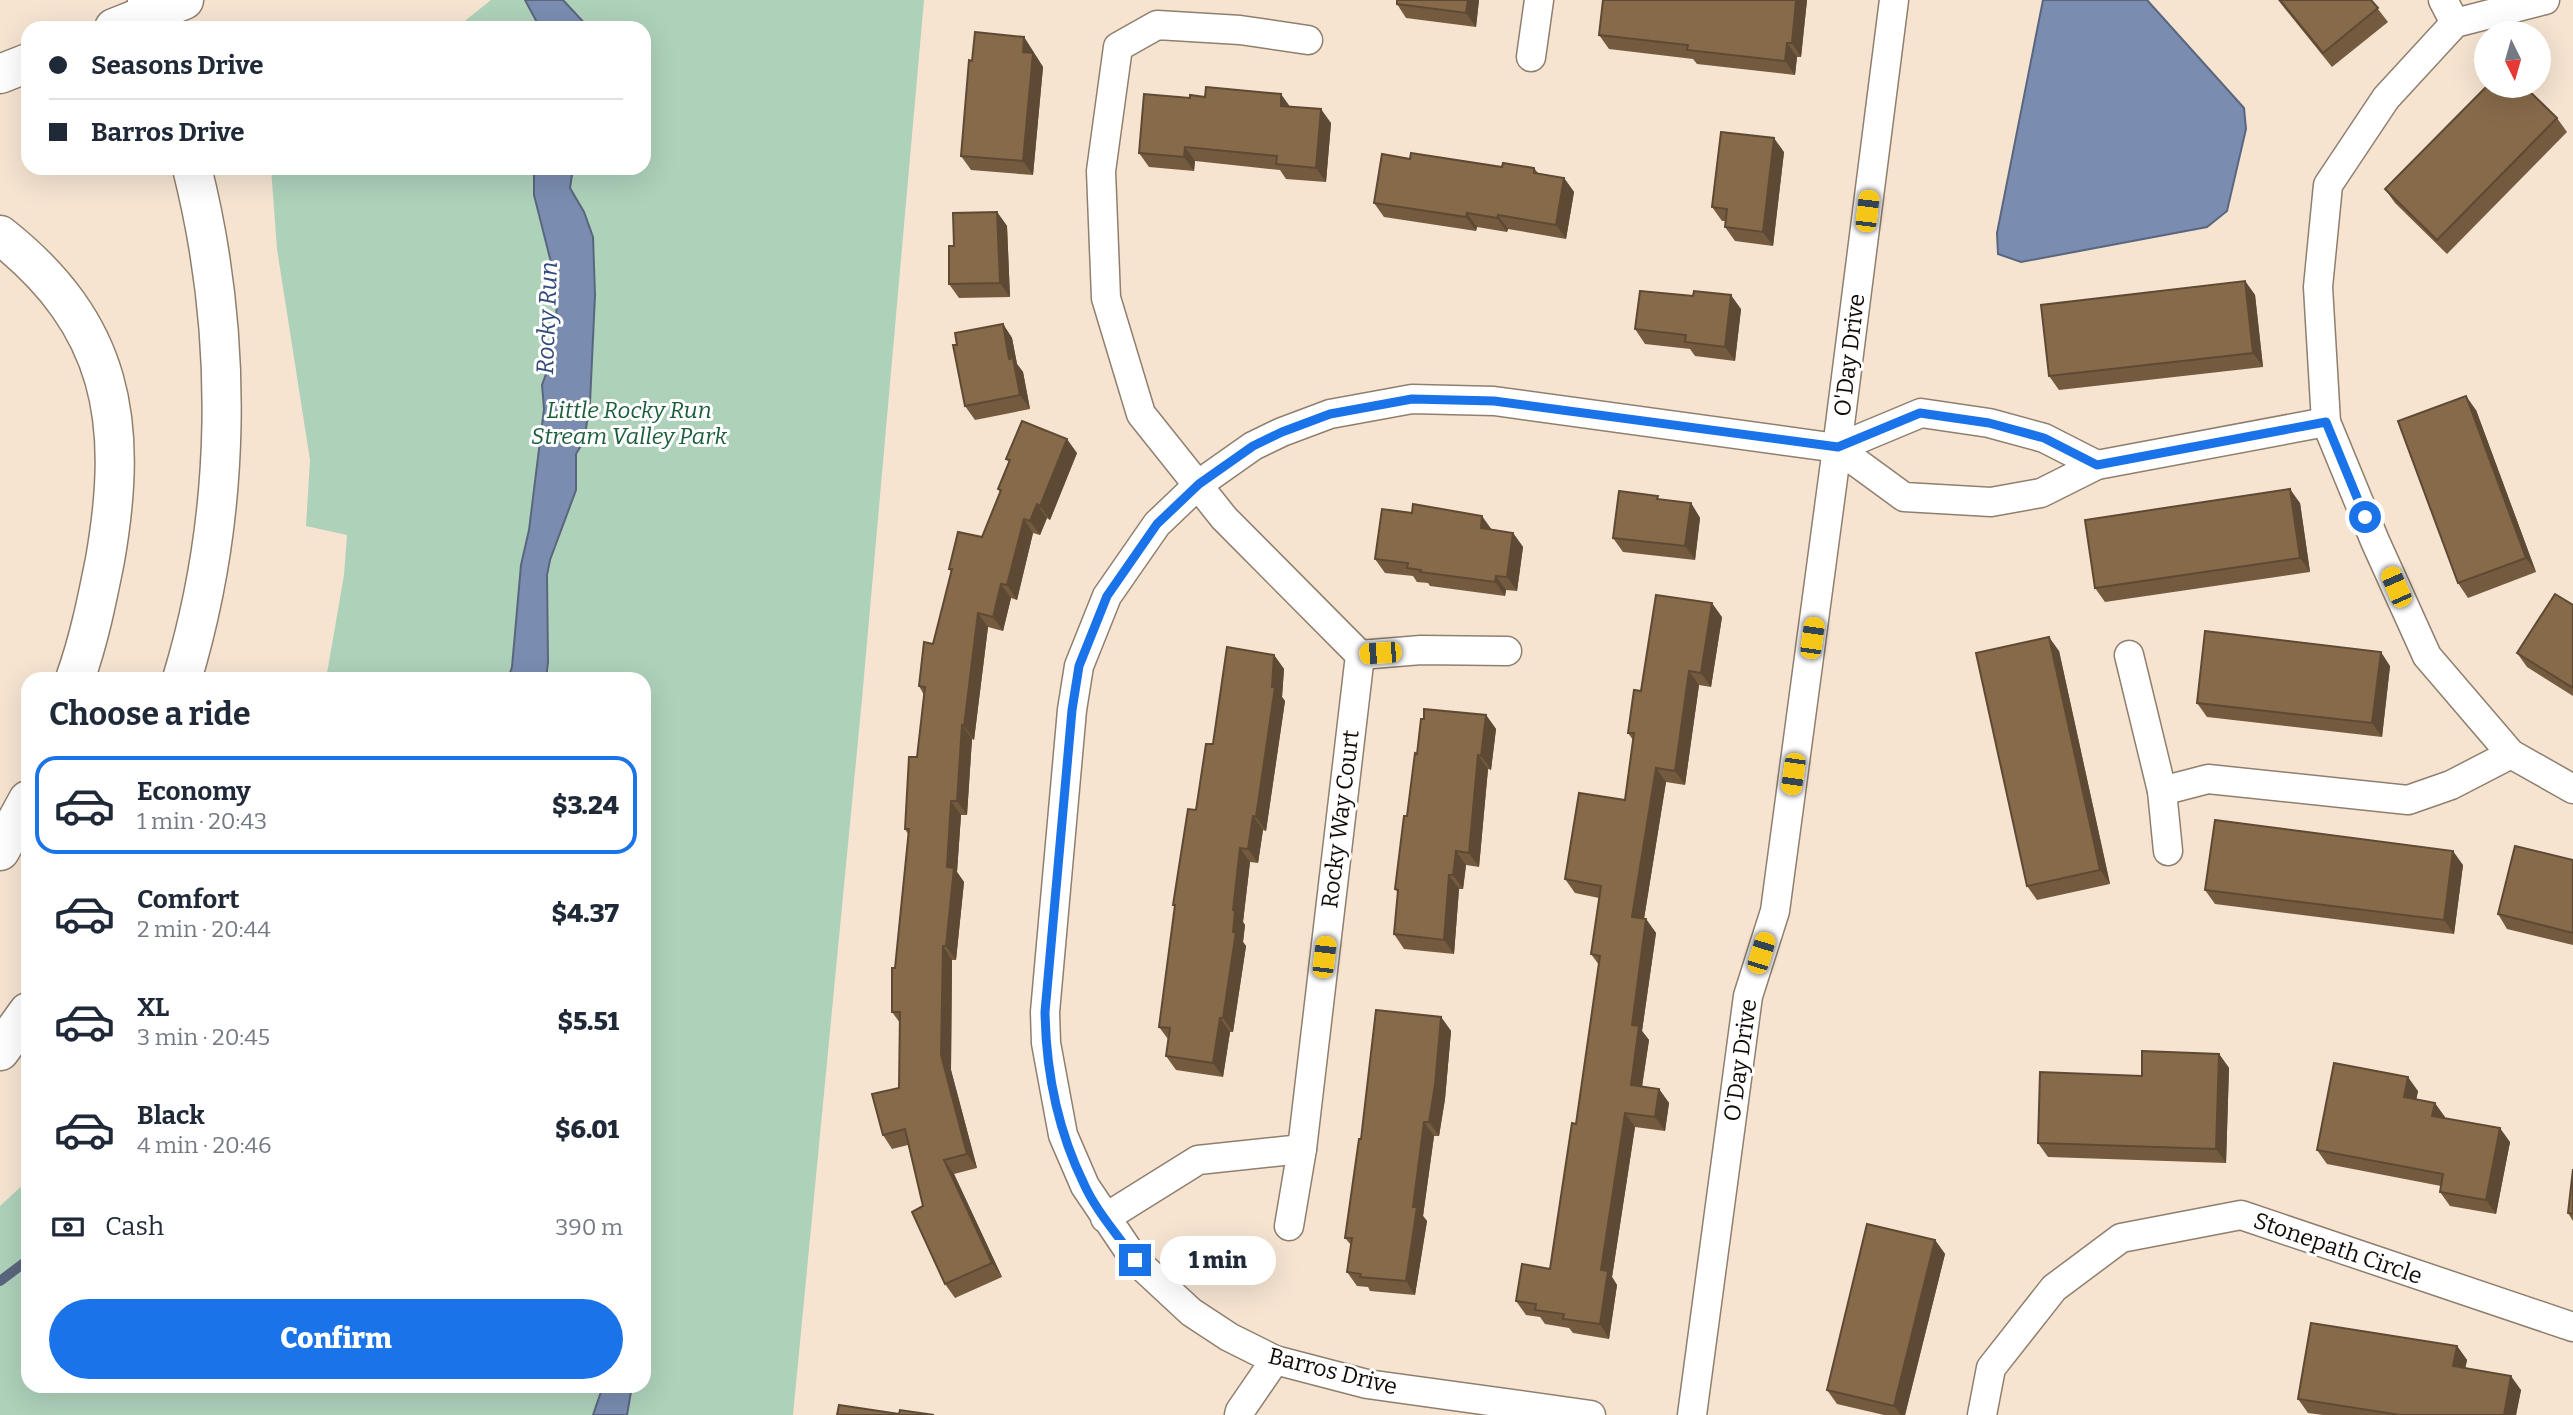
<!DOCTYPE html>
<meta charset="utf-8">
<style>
body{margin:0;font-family:Bitter,serif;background:#f2f2f3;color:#1f2937;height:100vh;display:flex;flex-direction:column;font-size:26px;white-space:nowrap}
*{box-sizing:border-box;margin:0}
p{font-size:23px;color:#747a83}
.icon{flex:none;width:38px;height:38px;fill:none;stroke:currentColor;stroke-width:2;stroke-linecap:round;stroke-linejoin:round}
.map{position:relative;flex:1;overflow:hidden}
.drawer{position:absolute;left:21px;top:672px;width:630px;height:721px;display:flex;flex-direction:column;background:#fff;border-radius:21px;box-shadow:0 7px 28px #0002}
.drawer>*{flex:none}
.banner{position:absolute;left:21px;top:21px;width:630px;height:154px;border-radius:21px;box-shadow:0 7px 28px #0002;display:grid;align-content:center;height:154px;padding:0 28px;background:#fff}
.needle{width:46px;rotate:175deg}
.buttons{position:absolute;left:2474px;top:21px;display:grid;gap:14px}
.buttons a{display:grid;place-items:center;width:77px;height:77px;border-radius:50%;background:#fff;box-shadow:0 7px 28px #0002;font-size:35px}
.end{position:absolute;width:32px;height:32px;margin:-16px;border:9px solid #1a73e8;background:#fff;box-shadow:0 0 0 4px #fff}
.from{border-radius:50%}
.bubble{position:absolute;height:49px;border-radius:24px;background:#fff;box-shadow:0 7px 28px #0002;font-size:23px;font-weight:800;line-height:49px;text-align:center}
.car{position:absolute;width:21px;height:42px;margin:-21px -10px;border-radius:9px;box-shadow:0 0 5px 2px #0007;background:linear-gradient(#f5c518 24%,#345 0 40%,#f5c518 0 76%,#345 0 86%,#f5c518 0)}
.banner b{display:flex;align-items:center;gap:24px;height:66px;font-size:26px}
.banner b+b{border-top:2px solid #e0e1e3}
.banner i{width:18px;height:18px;background:#1f2937}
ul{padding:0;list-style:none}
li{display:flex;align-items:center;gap:21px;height:98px;margin:0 14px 10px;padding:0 14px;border:4px solid transparent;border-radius:21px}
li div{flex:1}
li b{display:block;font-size:26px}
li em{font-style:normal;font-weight:800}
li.selected{border-color:#1a73e8}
li>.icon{width:63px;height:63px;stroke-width:1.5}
h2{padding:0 28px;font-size:32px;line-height:84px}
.pay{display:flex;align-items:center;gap:18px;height:77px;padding:0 28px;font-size:26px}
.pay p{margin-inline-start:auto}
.primary-button{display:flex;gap:14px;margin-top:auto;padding:14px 28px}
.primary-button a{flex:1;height:80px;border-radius:42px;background:#1a73e8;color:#fff;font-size:28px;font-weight:800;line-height:80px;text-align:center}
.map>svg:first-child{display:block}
.green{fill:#aed1ba}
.water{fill:#7a8db1;stroke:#5a667e;stroke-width:2}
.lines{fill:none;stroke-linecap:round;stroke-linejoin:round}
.stream{stroke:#5a667e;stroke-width:10}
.street-casing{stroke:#8f7f6e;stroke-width:31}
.primary-casing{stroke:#8f7f6e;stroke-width:41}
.highway-casing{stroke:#8f7f6e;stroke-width:41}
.street{stroke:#fff;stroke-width:28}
.primary{stroke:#fff;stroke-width:38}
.highway{stroke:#fff;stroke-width:38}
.wall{fill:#745b40}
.shaded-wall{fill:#5e4a34}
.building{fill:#876a4a;stroke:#5e4a34;stroke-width:2}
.route{stroke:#1a73e8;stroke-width:9}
.labels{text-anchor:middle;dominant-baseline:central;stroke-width:6;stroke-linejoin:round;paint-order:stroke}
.street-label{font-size:23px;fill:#110b06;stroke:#fff}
.park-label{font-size:23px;font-style:italic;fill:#1b5e3b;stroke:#fff}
.water-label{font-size:24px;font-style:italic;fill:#31497b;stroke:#fff}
</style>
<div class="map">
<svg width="2573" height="1415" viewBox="0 0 2573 1415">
<rect width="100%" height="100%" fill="#f6e4d1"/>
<!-- green -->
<polygon class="green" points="491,0 924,0 862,699 793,1415 0,1415 0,1206 28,1180 28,1386 644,1386 644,679 326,679 344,575 347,535 306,526 310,460 277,249 271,168 644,168 644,28 456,28"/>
<!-- water -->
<g class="water">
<polygon points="525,0 563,0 589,28 540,28"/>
<polygon points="2043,0 2147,0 2244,108 2246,129 2227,211 2207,227 2021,262 1998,254 1997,233"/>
<polygon points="534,168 573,168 570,188 584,212 593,237 595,295 590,403 584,441 576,454 576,490 550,560 547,575 548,662 546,679 508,679 512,667 521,565 529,530 544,409 542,385 553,355 558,290 534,195"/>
<polygon points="603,1386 632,1386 627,1415 593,1415"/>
</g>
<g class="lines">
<!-- stream -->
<polyline class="stream" points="0,1281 28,1260"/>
<!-- street casing -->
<g class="street-casing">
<g id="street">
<polyline points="2443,0 2455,23"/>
<polyline points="2545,0 2455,23 2386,98 2328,185 2318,287 2326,422 2375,541 2427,656 2511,754 2573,789"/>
<polyline points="1531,57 1539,0"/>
<polyline points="1837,448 1921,413 1989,423 2044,438 2097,465"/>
<polyline points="1360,655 1421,650 1507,651"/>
<polyline points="2129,655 2162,791 2168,851"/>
<polyline points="2162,791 2208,779 2408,800 2451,785 2511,754"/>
<polyline points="1105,1218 1198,1160 1302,1149 1360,655 1224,518 1141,414 1106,298 1101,171 1118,47 1157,25 1240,30 1308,40"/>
<polyline points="1289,1226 1302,1149"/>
<polyline points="1239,1415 1240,1411 1275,1360"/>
<polyline points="1591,1415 1367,1384 1275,1360 1229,1337 1191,1312 1135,1260 1085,1186 1063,1135 1046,1043 1045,1012 1072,710 1079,666 1107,596 1157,524 1199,484 1253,446 1282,432 1330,414 1412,399 1494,401 1837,448 1904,497 1991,502 2041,493 2097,465 2326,422"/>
<polyline points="1692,1415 1748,996 1775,911 1837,448 1894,0"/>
<polyline points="1982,1415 1991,1368 2054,1288 2121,1238 2241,1215 2573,1327"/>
</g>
</g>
<!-- primary casing -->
<g class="primary-casing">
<g id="primary">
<polyline points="114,28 184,0"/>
<polyline points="0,74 28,63"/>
</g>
</g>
<!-- highway casing -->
<g class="highway-casing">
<g id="highway">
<polyline points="147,0 154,28"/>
<path d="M0 235C114 325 129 422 105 560 97 600 89 640 75 679"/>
<path d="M182 679C232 514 234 335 192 168"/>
<polyline points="0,851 28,800"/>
<polyline points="0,1051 28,1012"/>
</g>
</g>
<!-- street -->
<use href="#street" class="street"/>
<!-- primary -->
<use href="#primary" class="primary"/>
<!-- highway -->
<use href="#highway" class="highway"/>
</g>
<!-- wall -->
<g class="wall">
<polygon points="1479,0 1476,27 1406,18 1397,4"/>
<polygon points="1603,0 1807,0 1801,57 1797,57 1795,75 1697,64 1693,59 1609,49 1599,35"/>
<polygon points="2278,0 2371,0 2388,22 2332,67"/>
<polygon points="1024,37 1043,67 1033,175 971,170 961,156 972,61"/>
<polygon points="1290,106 1331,123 1326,182 1286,179 1280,170 1195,161 1194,171 1149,167 1139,153"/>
<polygon points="2557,118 2567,132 2447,254 2395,203 2385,189"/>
<polygon points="1784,152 1773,246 1735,241 1725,227 1726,221 1722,221 1712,207"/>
<polygon points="1410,159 1502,167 1534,168 1538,173 1564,178 1574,192 1566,239 1508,229 1507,232 1477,227 1476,231 1384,217 1374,203"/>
<polygon points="997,212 1007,226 1010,297 959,298 949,284 954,246"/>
<polygon points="2245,281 2255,295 2263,367 2059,390 2049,376"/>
<polygon points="1741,309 1735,361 1695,356 1690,349 1645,344 1635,329"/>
<polygon points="1003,324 1012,338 1017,364 1023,372 1030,409 975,420 965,406 957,345"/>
<polygon points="2476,410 2536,572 2468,598 2458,583"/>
<polygon points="1077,453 1050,520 1047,518 1040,535 1033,533 1017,600 1011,598 1003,631 988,627 974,740 972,739 967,815 961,815 957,872 964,882 956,960 952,960 951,1070 977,1168 954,1174 1002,1277 955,1298 945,1284 923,1206 908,1145 892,1149 883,1135 899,1088 900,1023 892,1012 895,968 908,834 905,829 917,757 924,695 919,686 933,644 951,572 949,569 982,537 1000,492 998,489 1009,462 1006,459"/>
<polygon points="1691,503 1700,518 1695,560 1623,552 1613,538"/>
<polygon points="2300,503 2310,572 2105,602 2095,588"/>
<polygon points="1492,530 1513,533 1523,547 1517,591 1506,590 1505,596 1430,586 1428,583 1417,582 1413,576 1385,573 1375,559"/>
<polygon points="2573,605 2573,696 2527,667 2517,653"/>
<polygon points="1722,617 1711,687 1699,685 1685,785 1666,782 1644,919 1646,919 1656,933 1642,1031 1649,1040 1642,1087 1659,1089 1669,1103 1665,1131 1635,1127 1612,1277 1617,1285 1609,1339 1573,1333 1569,1328 1545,1324 1540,1317 1526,1315 1516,1301 1550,1269 1576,1124 1599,965 1591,954 1599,898 1575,893 1565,879 1625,800 1633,740 1628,733 1641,691"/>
<polygon points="2059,651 2110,884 2037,900 2027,886"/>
<polygon points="1274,655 1284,669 1282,697 1285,701 1266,831 1263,830 1258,863 1250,862 1243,922 1245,925 1243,942 1246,946 1233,1032 1230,1032 1223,1077 1176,1070 1166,1056 1168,1039 1159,1027 1175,907 1173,905 1213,744"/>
<polygon points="2390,666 2382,737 2207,717 2197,703"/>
<polygon points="1486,715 1496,729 1491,770 1488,769 1479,867 1466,865 1463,889 1459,889 1454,954 1404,949 1394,934 1398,893 1395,889 1417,754"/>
<polygon points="2573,860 2573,945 2507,929 2498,914"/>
<polygon points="2463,865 2454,934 2215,904 2205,890"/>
<polygon points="1441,1017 1451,1031 1445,1099 1439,1136 1434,1136 1423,1216 1427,1221 1415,1295 1370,1291 1368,1287 1357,1286 1347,1272 1351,1245 1345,1238 1361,1139"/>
<polygon points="2219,1054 2229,1068 2226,1163 2048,1157 2038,1143 2142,1076"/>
<polygon points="2418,1091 2416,1100 2445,1117 2445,1118 2510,1142 2496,1214 2450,1206 2440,1192 2441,1186 2327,1164 2317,1150"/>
<polygon points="2573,1169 2573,1221 2568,1213"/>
<polygon points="1935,1240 1945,1254 1905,1415 1884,1415 1837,1404 1827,1390"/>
<polygon points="2457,1346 2467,1360 2465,1368 2521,1390 2516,1415 2323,1415 2308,1413 2298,1399"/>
</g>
<!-- shaded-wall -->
<g class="shaded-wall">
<polygon points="1468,0 1479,0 1476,27 1466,13"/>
<polygon points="1796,0 1807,0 1801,57 1792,43"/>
<polygon points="1024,37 1043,67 1033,175 1023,161 1023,52"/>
<polygon points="1787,43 1797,57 1795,75 1785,61"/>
<polygon points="1281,94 1291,108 1281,106"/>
<polygon points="1321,109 1331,123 1326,182 1316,168"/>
<polygon points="1774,138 1784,152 1773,246 1763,232"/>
<polygon points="1185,147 1195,161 1194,171 1184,157"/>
<polygon points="1564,178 1574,192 1566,239 1556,225"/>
<polygon points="997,212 1007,226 1010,297 1000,283"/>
<polygon points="1467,213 1477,227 1476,231 1466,217"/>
<polygon points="1498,215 1508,229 1507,232 1497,218"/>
<polygon points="2245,281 2255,295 2263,367 2253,353"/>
<polygon points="1731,295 1741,309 1735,361 1725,347"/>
<polygon points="1003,324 1012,338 1017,364 1023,372 1030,409 1020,395 1009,359"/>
<polygon points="2466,396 2476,410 2536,572 2526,558"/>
<polygon points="1067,439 1077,453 1050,520 1040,506"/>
<polygon points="2290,489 2300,503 2310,572 2300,558"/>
<polygon points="1691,503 1700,518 1695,560 1685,546"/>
<polygon points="1037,504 1047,518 1040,535 1030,521"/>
<polygon points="1482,516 1492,530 1481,528"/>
<polygon points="1024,519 1033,533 1017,600 1007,585"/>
<polygon points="1513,533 1523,547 1517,591 1507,577"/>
<polygon points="1496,576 1506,590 1505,596 1495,582"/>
<polygon points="1001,584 1011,598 1003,631 993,617"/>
<polygon points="1712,603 1722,617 1711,687 1701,673"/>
<polygon points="978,613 988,627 974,740 964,726"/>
<polygon points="2049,637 2059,651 2110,884 2100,870"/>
<polygon points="2381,652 2390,666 2382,737 2372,723"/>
<polygon points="1274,655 1284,669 1282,697 1285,701 1266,831 1256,817 1272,687"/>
<polygon points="1689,671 1699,685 1685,785 1675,771"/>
<polygon points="1486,715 1496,729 1491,770 1481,756"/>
<polygon points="962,725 972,739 967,815 957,801"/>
<polygon points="1478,755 1488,769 1479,867 1469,853"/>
<polygon points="1656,768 1666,782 1642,931 1632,917"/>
<polygon points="951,801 961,815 957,872 964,882 956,960 946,946 947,867"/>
<polygon points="1253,816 1263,830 1258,863 1248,849"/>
<polygon points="1240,848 1250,862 1243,922 1245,925 1243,942 1246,946 1233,1032 1223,1018"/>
<polygon points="1456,851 1466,865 1463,889 1453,875"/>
<polygon points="2453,851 2463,865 2454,934 2444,920"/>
<polygon points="1449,875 1459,889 1454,954 1444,940"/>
<polygon points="1646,919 1656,933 1642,1031 1649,1040 1640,1099 1631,1085 1632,1025"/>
<polygon points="943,946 952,960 951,1070 977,1168 967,1154 941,1055"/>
<polygon points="1441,1017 1451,1031 1445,1099 1439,1136 1429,1122"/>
<polygon points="1220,1018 1230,1032 1223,1077 1213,1063"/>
<polygon points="2219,1054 2229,1068 2226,1163 2216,1149"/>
<polygon points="2408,1077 2418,1091 2414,1111 2404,1097"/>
<polygon points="1659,1089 1669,1103 1665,1131 1655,1117"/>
<polygon points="2435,1103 2445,1117 2442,1130 2432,1116"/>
<polygon points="1625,1113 1635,1127 1612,1277 1617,1285 1609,1339 1600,1324 1601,1270"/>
<polygon points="1424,1122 1434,1136 1423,1216 1427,1221 1415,1295 1406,1281 1413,1207"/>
<polygon points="2500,1128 2510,1142 2496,1214 2486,1200"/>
<polygon points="944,1160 954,1174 1002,1277 992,1263"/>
<polygon points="1935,1240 1945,1254 1905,1415 1901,1415 1894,1406"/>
<polygon points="2457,1346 2467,1360 2463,1380 2453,1366"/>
<polygon points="2511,1376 2521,1390 2516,1415 2504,1415"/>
</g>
<!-- building -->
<g class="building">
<polygon points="1397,0 1468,0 1466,13 1397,4"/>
<polygon points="1603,0 1796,0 1792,43 1787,43 1785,61 1687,50 1688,45 1599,35"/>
<polygon points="2280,0 2371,0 2378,8 2323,53"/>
<polygon points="975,32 1024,37 1023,52 1033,53 1023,161 961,156 969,60 972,61"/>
<polygon points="2487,86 2524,86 2557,118 2437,240 2385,189"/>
<polygon points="1206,87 1281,94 1281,106 1321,109 1316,168 1276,164 1277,156 1185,147 1184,157 1139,153 1144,94 1190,98 1190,95 1205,97"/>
<polygon points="1721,132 1774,138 1763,232 1725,227 1727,209 1712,207"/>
<polygon points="1411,153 1502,167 1503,163 1534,168 1534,173 1564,178 1556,225 1498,215 1497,218 1467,213 1466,217 1374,203 1382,154 1410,159"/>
<polygon points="997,212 1000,283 949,284 949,246 954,246 953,213"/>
<polygon points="2245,281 2253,353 2049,376 2041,305"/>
<polygon points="1640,291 1693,296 1694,291 1731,295 1725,347 1685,342 1686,335 1635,329"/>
<polygon points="1003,324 1009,359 1013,358 1020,395 965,406 953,345 957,345 955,333"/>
<polygon points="2466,396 2526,558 2458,583 2398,421"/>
<polygon points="1022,421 1067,439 1040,506 1037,504 1030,521 1024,519 1007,585 1001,584 993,617 978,613 964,726 962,725 957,801 951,801 947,867 954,868 946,946 943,946 941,1055 967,1154 944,1160 992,1263 945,1284 912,1212 923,1206 905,1129 883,1135 872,1094 899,1088 900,1012 892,1012 892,968 895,968 909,829 905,829 909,757 917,757 925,687 919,686 924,642 933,644 952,569 949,569 958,532 982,537 1001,490 998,489 1010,460 1006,459"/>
<polygon points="2290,489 2300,558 2095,588 2085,520"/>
<polygon points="1619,491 1658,496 1657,499 1691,503 1685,546 1613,538"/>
<polygon points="1413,504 1482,516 1481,528 1513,533 1507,577 1496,576 1495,582 1420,572 1421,570 1407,568 1408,563 1375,559 1382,509 1412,513"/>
<polygon points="2555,594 2573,605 2573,688 2517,653"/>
<polygon points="1656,595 1712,603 1701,673 1689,671 1675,771 1656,768 1632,917 1646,919 1632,1025 1639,1026 1631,1085 1659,1089 1655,1117 1625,1113 1601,1270 1608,1271 1600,1324 1563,1319 1564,1314 1535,1310 1536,1304 1516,1301 1522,1264 1550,1269 1572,1123 1576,1124 1600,956 1591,954 1601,886 1565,879 1579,793 1625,800 1634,733 1628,733 1634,690 1641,691"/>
<polygon points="2205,631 2381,652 2372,723 2197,703"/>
<polygon points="2049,637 2100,870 2027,886 1976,653"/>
<polygon points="1227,647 1274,655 1272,687 1275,687 1256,817 1253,816 1248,849 1240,848 1233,910 1235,911 1233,932 1236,932 1223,1018 1220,1018 1213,1063 1166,1056 1170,1028 1159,1027 1175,905 1173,905 1188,809 1196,810 1206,744 1213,744"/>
<polygon points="1424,709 1486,715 1481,756 1478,755 1469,853 1456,851 1453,875 1449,875 1444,940 1394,934 1398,890 1395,889 1404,816 1407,816 1415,753 1417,754 1421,719 1424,719"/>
<polygon points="2215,820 2453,851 2444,920 2205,890"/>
<polygon points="2515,846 2573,860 2573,933 2498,914"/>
<polygon points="1376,1010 1441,1017 1435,1085 1429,1122 1424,1122 1413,1207 1417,1207 1406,1281 1360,1277 1361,1274 1347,1272 1352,1238 1345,1238 1359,1139 1361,1139"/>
<polygon points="2142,1051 2219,1054 2216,1149 2038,1143 2040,1072 2142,1076"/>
<polygon points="2334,1063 2408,1077 2404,1097 2435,1103 2432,1116 2500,1128 2486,1200 2440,1192 2443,1174 2317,1150"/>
<polygon points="2573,1169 2573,1214 2568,1213"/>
<polygon points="1867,1224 1935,1240 1894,1406 1827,1390"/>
<polygon points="2311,1323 2457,1346 2453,1366 2511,1376 2504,1415 2400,1415 2298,1399"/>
<polygon points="839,1405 899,1414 900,1410 934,1415 837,1415"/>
</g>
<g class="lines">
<!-- route -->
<path class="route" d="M1135 1260C1118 1235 1096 1211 1084 1184 1058 1131 1046 1070 1045 1012L1072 710 1079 666 1107 596 1157 524 1199 484 1253 446 1282 432 1330 414 1412 399 1494 401 1838 447 1920 413 1989 423 2044 438 2097 465 2326 422 2365 517"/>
</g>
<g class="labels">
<!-- street labels -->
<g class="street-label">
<text transform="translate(1849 355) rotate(-83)">O'Day Drive</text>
<text transform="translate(1340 819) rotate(-83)">Rocky Way Court</text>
<text transform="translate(1740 1060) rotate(-82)">O'Day Drive</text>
<text transform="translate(2338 1248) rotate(19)">Stonepath Circle</text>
<text transform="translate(1333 1371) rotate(14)">Barros Drive</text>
</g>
<!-- park labels -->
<g class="park-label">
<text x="629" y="410">Little Rocky Run<tspan x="629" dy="26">Stream Valley Park</tspan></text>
</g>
<!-- water labels -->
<g class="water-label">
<text transform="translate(547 318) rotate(-88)">Rocky Run</text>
</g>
</g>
</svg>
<div class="buttons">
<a><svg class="needle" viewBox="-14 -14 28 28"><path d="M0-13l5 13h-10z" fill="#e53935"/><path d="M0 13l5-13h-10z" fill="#747a83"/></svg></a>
</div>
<i class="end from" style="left:2365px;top:517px"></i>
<i class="end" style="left:1135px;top:1260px"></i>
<div class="bubble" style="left:1160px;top:1236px;width:116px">1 min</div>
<i class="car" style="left:1867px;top:211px;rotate:7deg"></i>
<i class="car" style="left:2396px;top:587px;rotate:336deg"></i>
<i class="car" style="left:1812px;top:638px;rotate:8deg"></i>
<i class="car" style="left:1380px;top:653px;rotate:266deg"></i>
<i class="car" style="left:1793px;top:774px;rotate:188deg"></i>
<i class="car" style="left:1761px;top:953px;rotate:17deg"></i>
<i class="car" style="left:1324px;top:957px;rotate:7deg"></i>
<div class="banner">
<b><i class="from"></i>Seasons Drive</b>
<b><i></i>Barros Drive</b>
</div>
<section class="drawer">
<h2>Choose a ride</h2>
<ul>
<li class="selected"><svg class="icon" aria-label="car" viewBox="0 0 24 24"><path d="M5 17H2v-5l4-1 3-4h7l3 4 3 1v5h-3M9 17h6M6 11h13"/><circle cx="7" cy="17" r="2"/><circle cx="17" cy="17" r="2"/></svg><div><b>Economy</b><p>1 min · 20:43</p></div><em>$3.24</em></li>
<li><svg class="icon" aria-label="car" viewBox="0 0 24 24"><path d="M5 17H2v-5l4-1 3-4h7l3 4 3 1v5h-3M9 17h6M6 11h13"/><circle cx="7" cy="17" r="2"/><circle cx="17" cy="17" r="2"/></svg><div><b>Comfort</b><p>2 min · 20:44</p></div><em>$4.37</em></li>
<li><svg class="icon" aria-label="car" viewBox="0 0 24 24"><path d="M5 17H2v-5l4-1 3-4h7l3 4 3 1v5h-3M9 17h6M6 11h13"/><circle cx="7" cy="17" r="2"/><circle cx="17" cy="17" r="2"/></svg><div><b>XL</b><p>3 min · 20:45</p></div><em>$5.51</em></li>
<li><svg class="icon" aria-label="car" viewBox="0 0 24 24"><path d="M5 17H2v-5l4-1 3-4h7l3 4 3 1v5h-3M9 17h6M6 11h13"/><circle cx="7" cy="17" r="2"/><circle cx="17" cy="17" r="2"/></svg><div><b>Black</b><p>4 min · 20:46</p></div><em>$6.01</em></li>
</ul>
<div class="pay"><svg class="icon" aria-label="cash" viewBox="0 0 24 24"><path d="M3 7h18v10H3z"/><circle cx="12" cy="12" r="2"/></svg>Cash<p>390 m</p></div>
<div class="primary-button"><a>Confirm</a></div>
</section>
</div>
